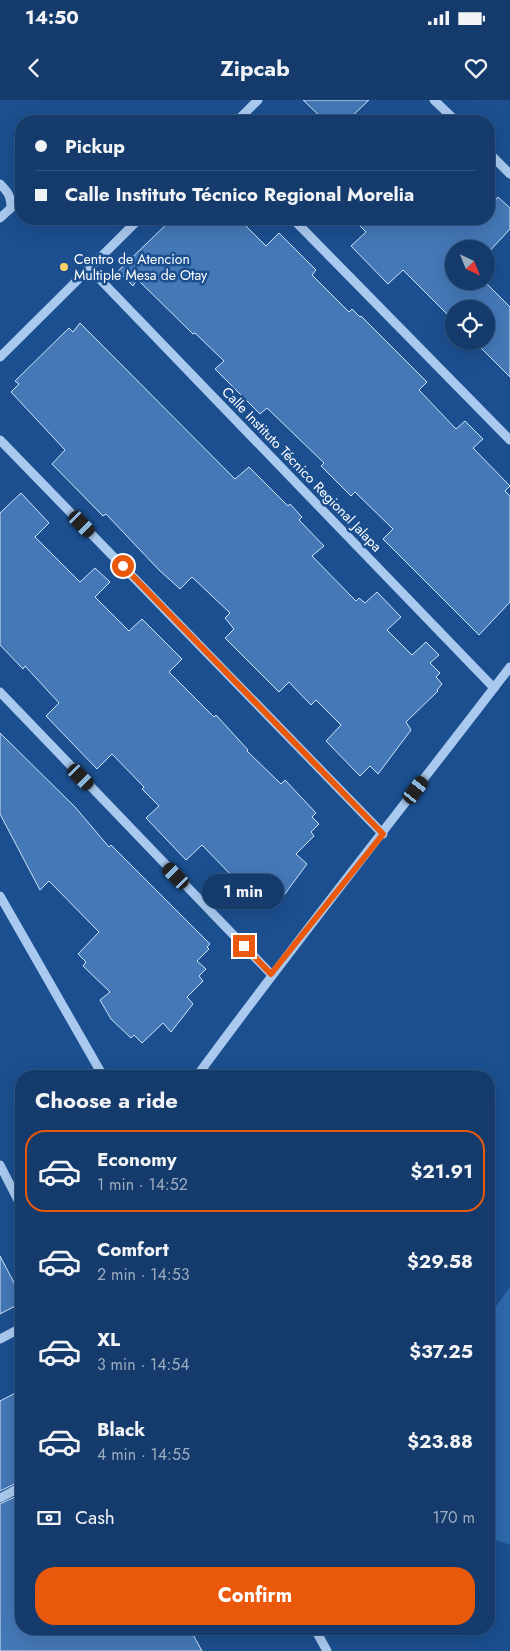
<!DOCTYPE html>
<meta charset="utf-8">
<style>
body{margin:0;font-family:Jost,sans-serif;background:#1d4271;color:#f1f3f6;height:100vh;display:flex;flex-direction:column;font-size:19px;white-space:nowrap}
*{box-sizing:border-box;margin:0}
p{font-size:16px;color:#9dadc1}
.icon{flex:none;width:28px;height:28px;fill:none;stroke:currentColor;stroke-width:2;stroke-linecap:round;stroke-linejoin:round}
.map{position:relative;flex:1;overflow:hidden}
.details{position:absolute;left:15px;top:970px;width:480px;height:565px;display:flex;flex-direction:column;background:#143b6b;border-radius:20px;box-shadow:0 5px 20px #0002,0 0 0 1px #33557e}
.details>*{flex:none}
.banner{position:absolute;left:15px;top:15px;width:480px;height:110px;border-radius:20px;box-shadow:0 5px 20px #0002,0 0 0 1px #33557e;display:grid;align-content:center;height:110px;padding:0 20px;background:#143b6b}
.needle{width:32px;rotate:137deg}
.tools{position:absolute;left:445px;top:140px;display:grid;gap:10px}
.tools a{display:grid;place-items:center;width:50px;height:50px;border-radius:50%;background:#143b6b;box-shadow:0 5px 20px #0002,0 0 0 1px #33557e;font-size:25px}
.end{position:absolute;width:22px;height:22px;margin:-11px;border:6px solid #ea580c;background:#fff;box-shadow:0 0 0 2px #fff}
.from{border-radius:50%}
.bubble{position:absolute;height:35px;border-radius:18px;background:#143b6b;box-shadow:0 5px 20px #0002,0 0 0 1px #33557e;font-size:16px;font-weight:700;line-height:35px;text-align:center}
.car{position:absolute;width:15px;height:30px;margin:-15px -8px;border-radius:6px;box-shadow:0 0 4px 1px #0007;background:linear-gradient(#222 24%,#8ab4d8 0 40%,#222 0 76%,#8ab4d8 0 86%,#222 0)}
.banner b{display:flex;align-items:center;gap:18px;height:48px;font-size:19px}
.banner b+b{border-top:1px solid #33557e}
.banner i{width:12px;height:12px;background:#f1f3f6}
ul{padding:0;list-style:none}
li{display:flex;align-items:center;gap:15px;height:82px;margin:0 10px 8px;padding:0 10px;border:2px solid transparent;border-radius:20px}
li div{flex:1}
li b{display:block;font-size:19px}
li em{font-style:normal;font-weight:700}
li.active{border-color:#ea580c}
li>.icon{width:45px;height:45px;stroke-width:1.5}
h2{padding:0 20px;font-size:22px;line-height:60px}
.pay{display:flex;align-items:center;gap:12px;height:55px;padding:0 20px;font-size:19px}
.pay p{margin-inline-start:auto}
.primary-button{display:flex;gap:10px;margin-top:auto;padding:10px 20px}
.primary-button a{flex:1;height:58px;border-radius:20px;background:#ea580c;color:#fff;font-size:20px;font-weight:700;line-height:58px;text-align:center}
.status{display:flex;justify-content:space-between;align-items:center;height:35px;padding:0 25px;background:#143b6b;direction:ltr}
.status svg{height:14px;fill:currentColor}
header{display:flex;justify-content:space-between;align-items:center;height:65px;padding:0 20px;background:#143b6b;font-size:22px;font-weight:700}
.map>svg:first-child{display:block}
.park{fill:#2e69ad}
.building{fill:#4478b7;stroke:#cfe3fa}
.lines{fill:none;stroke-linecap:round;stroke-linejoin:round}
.minor{stroke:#a9c9ee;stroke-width:9}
.route{stroke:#ea580c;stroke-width:6}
.poi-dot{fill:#ffd166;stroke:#1b4f8f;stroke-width:2}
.labels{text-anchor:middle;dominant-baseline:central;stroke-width:5;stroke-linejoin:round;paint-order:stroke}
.poi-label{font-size:14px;fill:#fff;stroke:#1b4f8f;text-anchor:start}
.street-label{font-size:14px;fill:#fff;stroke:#1b4f8f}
</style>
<div class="status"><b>14:50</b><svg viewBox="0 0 49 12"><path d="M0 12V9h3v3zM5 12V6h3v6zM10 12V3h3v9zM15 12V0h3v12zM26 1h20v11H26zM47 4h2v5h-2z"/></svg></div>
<header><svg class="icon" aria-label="back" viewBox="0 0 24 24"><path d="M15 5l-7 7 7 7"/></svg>Zipcab<svg class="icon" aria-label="heart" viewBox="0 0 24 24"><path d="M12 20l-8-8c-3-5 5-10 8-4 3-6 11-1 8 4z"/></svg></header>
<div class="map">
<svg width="510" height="1551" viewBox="0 0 510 1551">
<rect width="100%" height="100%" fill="#1b4f8f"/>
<!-- park -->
<polygon class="park" points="510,1187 510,1445 489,1437 489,1216"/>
<!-- building -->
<g class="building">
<polygon points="303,0 369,0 347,21 325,21"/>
<polygon points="498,97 510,108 510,129 486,155 486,149 454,149 454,181 484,181 510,207 510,277 474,241 486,241 486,209 454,209 454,221 403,170 388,184 351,146 366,132 353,119 489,119 489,107"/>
<polygon points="172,119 239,119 266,146 279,133 316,170 312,175 349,212 352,209 360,217 361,216 427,282 419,290 456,329 465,321 483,339 473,348 510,386 505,391 510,396 510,502 479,535 383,439 393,429 355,392 351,396 321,366 324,363 267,308 260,314 215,269 224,261 195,233 193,234 137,179 133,186 118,171"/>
<polygon points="80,223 235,379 249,367 288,406 290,404 302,417 299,420 324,446 312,456 353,498 356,501 359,498 365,503 377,492 401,517 387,530 412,555 426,542 439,555 430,563 440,573 436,577 442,584 437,590 438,591 406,622 411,630 378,674 370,666 360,676 326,641 341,625 316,600 311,605 289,582 279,592 225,538 234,529 225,518 230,513 192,477 180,489 159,470 106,414 103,416 52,364 65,350 11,292 19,284 15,281 69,228 73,232"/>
<polygon points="21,393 49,423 35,437 80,482 95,468 110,482 95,497 129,531 142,519 182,559 169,572 214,617 216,615 248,650 247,651 281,684 285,680 316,713 312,717 319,724 311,732 314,736 296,754 307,764 276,806 266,793 258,802 248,791 237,807 218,792 233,777 202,745 186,760 146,718 159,706 142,689 144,687 112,654 97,669 46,616 59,603 25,566 23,569 0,545 0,413"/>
<polygon points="0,633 75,707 109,747 111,745 210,844 207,847 209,849 197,861 206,869 199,876 203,881 187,897 193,904 171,932 163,923 142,943 134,935 131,938 111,919 100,900 110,892 83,866 86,862 78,854 99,832 49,781 40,790 0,714"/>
<polygon points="0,1156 21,1196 21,1203 0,1214"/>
<polygon points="21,1290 21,1381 0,1391 0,1301"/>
<polygon points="21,1394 21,1529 190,1529 202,1551 0,1551 0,1404"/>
</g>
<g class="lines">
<!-- minor -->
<g class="minor">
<polyline points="434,0 456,21"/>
<polyline points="237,21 258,0"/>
<polyline points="489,53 510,74"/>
<path d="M0 84C8 92 11 96 11 108L0 118"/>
<polyline points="293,119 510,340"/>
<polyline points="89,168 494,588"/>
<polyline points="0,257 139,119"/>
<polyline points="0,340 383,734"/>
<polyline points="0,592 271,874"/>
<polyline points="0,796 103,976"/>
<path d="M197 976C298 838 406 703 510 567"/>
<polyline points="0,1065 21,1106"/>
<polyline points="0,1239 21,1228"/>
<polyline points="0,1398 21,1387"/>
<polyline points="315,1529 327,1551"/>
</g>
</g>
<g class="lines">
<!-- route -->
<polyline class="route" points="123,466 383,734 271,874 244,846"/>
</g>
<!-- markers -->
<circle class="poi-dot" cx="64" cy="167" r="5"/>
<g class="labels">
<!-- poi labels -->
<g class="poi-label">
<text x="74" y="159">Centro de Atencion<tspan x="74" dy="16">Multiple Mesa de Otay</tspan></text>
</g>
<!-- street labels -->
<g class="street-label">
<text transform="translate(302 369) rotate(46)">Calle Instituto Técnico Regional Jalapa</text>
</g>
</g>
</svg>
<div class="tools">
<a><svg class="needle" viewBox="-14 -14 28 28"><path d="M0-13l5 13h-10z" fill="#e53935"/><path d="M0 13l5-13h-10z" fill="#9dadc1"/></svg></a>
<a><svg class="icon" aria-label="locate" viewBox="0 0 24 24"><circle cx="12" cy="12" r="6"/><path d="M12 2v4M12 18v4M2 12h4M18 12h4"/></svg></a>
</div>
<i class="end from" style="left:123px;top:466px"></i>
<i class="end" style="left:244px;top:846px"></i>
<div class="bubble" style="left:202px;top:774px;width:82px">1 min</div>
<i class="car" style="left:82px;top:424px;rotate:136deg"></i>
<i class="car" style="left:81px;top:677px;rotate:136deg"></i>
<i class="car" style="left:416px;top:690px;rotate:37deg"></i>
<i class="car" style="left:176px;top:776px;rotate:316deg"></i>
<div class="banner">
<b><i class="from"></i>Pickup</b>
<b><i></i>Calle Instituto Técnico Regional Morelia</b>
</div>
<section class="details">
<h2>Choose a ride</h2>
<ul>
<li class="active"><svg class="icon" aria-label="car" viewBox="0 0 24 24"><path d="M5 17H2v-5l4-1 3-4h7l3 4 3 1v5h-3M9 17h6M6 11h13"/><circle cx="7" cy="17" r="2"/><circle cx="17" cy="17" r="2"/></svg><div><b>Economy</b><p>1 min · 14:52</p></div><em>$21.91</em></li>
<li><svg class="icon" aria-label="car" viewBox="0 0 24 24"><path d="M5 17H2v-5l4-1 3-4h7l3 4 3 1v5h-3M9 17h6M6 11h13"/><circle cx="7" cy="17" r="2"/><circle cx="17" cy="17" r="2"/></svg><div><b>Comfort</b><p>2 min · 14:53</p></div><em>$29.58</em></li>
<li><svg class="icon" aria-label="car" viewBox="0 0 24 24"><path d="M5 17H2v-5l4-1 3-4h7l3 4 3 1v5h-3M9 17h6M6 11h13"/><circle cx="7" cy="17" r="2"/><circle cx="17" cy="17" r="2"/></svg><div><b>XL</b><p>3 min · 14:54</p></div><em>$37.25</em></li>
<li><svg class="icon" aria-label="car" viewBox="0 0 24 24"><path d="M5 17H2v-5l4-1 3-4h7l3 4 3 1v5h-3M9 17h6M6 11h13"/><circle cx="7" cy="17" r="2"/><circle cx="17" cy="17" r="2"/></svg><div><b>Black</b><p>4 min · 14:55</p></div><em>$23.88</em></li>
</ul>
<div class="pay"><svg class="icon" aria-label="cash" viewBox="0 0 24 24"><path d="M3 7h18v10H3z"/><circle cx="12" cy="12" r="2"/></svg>Cash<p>170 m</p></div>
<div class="primary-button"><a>Confirm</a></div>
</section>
</div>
